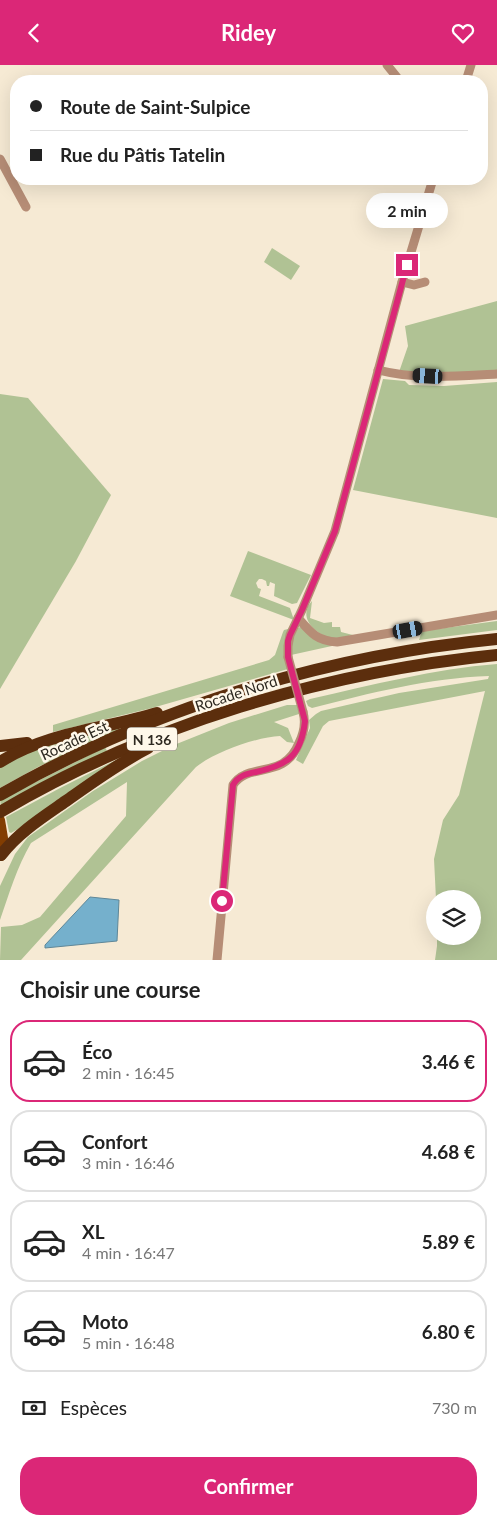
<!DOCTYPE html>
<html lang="fr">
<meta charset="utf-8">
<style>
body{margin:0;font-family:Lato,sans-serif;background:#f6f6f6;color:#222;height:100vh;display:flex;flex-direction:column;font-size:19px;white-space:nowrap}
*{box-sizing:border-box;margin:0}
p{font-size:16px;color:#767676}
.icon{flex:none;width:28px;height:28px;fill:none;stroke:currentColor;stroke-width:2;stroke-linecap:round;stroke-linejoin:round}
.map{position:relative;height:895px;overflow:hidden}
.panel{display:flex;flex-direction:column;background:#fff;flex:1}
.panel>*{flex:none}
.top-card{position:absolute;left:10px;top:10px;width:478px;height:110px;border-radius:20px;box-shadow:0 5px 20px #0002;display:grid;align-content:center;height:110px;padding:0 20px;background:#fff}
.buttons{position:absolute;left:426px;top:825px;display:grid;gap:10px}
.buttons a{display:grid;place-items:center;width:55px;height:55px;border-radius:50%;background:#fff;box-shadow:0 5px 20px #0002;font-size:25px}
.end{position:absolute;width:22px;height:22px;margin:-11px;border:6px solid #db2777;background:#fff;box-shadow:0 0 0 2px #fff}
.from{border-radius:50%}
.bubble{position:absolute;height:35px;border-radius:18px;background:#fff;box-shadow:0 5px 20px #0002;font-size:16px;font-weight:700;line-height:35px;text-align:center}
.car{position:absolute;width:15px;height:30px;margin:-15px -8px;border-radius:6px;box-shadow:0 0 4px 1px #0007;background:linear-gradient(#222 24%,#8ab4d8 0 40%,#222 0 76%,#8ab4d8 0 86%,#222 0)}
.top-card b{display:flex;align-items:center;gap:18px;height:48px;font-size:19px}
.top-card b+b{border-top:1px solid #e0e0e0}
.top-card i{width:12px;height:12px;background:#222}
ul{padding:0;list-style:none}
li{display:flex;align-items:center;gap:15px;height:82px;margin:0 10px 8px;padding:0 10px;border:2px solid #e0e0e0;border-radius:20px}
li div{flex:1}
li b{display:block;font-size:19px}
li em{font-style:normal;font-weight:700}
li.current{border-color:#db2777}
li>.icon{width:45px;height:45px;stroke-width:1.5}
h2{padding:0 20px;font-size:22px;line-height:60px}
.pay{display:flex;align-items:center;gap:12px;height:55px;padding:0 20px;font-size:19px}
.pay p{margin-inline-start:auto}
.action{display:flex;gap:10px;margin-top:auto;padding:10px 20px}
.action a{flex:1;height:58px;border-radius:20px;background:#db2777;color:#fff;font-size:20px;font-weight:700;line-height:58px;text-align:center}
header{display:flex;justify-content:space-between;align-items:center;height:65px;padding:0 20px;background:#db2777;color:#fff;font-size:22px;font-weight:700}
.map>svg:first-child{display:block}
.green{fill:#b0c294}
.water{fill:#75b0cc;stroke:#5f8798}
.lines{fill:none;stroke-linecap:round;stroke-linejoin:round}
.minor{stroke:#b68d76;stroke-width:9}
.major{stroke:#823d02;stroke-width:10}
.highway{stroke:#5c2e0d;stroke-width:12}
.minor-bridge{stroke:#b68d76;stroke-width:9}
.route{stroke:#db2777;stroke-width:6}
.labels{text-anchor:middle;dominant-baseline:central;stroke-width:5;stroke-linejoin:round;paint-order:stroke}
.shield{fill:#fff8ea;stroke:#6c665d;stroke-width:1}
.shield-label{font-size:14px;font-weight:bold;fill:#2d2820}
.street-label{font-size:15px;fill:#2d2820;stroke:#fff8ea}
</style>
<header><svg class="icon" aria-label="back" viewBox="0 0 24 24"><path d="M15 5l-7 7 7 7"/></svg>Ridey<svg class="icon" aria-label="heart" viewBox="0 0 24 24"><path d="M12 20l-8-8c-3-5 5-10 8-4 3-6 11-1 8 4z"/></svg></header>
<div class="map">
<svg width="497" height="895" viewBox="0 0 497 895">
<rect width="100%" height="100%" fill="#f6ead4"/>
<!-- green -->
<g class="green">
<polygon points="272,183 300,201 291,215 264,197"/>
<polygon points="497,236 497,306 445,309 399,307 408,281 405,261"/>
<polygon points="383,314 405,316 409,320 444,321 497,317 497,453 353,425"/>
<polygon points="0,329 28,333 111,430 76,496 0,624"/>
<polygon points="248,486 311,510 297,538 292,539 274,531 275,519 270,517 269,521 267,521 266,516 262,514 259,514 256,518 258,523 261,524 259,531 290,543 294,555 230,531"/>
<path d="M312 536 310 553 324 558 332 557V562H340L341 567 353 570C346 571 336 575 329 573 326 573 324 571 321 569 309 562 300 549 312 536Z"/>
<polygon points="497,556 497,565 419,575 422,566"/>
<polygon points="300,562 303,563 341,579 291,590 291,576 298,563"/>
<polygon points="288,564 288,604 152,643 53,667 53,660 269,595 275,590 283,567 284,565"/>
<path d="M497 599V895H435L437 881V871H472V834H436L434 794 443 755 459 730 485 626 329 656 323 661 303 699 296 695 310 663 309 655 316 649 321 646 399 628 488 614 489 611C429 613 370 628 312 643L308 641 306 636 310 634C372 620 434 604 497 599Z"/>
<path d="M287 640H297L299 649 274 657 288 663 294 678 287 677 280 671C257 672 215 687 196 702L21 895H0L1 862 22 860 40 852 126 751 127 717 31 778C17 802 9 829 0 855V821L15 789 28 772 93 726 142 696 174 680 229 658Z"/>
<polygon points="119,661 120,664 38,702 0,723 0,702 21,689"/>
<polygon points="105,682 108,688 1,742 0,735"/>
<polygon points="120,693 25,760 11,768 9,767 6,752 62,722"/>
</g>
<!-- water -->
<polygon class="water" points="90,832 119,835 117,876 45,883 45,880"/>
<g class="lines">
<!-- minor -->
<g class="minor">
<polyline points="387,0 400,16"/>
<polyline points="466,16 471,0"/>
<polyline points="0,94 26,142"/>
<polyline points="402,217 414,220 425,217"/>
<path d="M378 305C417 315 458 311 497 309"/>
<path d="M298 553C311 568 317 576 337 577L497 550"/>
<polyline points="288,592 288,581 290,570 302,545 335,466 402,217 433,114"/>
<path d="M217 895 233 720C248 696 284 716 299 678 304 668 306 658 303 647"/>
</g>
<!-- major -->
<polyline class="major" points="0,755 3,773 1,791"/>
<!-- highway -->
<g class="highway">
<polyline points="0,681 27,678"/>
<path d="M0 697C47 667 105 664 157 648"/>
<path d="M0 730C151 643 324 591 497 574"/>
<path d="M0 747C149 659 325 607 497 590"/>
<path d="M1 790C19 767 43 752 66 736 93 717 119 698 148 683"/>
</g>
<!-- minor-bridge -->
<polyline class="minor-bridge" points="288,592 303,647"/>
</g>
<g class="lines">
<!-- route -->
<path class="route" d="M222 836 233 720C238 711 246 709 256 707 288 700 301 691 305 656L288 592V576L290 570 302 545 335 466 407 200"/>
</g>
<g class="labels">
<!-- shield labels -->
<rect class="shield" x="127" y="662.5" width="50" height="23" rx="4"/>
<g class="shield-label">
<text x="152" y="674">N 136</text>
</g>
<!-- street labels -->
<g class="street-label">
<text transform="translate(236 628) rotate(-18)">Rocade Nord</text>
<text transform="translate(74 675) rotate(-25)">Rocade Est</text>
</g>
</g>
</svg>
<div class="buttons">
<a><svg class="icon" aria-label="layers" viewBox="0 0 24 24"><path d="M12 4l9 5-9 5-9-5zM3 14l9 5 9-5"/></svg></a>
</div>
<i class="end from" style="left:222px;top:836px"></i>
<i class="end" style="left:407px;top:200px"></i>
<div class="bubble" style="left:366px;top:128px;width:82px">2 min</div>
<i class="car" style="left:428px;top:311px;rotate:273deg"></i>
<i class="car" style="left:408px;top:565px;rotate:80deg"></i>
<div class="top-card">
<b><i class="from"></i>Route de Saint-Sulpice</b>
<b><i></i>Rue du Pâtis Tatelin</b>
</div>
</div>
<section class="panel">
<h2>Choisir une course</h2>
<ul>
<li class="current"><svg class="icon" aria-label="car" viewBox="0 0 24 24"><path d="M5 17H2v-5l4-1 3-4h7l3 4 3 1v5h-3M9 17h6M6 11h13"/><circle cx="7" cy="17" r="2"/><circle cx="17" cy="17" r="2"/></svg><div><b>Éco</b><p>2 min · 16:45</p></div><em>3.46 €</em></li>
<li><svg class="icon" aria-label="car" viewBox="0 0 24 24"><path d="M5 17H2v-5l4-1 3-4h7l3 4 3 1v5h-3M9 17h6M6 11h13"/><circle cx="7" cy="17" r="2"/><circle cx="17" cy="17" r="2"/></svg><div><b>Confort</b><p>3 min · 16:46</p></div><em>4.68 €</em></li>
<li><svg class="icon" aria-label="car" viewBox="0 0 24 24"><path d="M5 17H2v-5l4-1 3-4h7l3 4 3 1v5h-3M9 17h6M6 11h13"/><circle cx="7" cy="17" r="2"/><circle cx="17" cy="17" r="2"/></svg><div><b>XL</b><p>4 min · 16:47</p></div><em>5.89 €</em></li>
<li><svg class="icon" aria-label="car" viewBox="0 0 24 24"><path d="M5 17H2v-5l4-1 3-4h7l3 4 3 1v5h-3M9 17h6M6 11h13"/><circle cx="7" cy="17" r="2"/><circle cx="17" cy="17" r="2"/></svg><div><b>Moto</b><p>5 min · 16:48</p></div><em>6.80 €</em></li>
</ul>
<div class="pay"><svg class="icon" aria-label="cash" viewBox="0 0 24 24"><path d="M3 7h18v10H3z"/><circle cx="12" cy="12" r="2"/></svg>Espèces<p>730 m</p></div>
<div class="action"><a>Confirmer</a></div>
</section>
